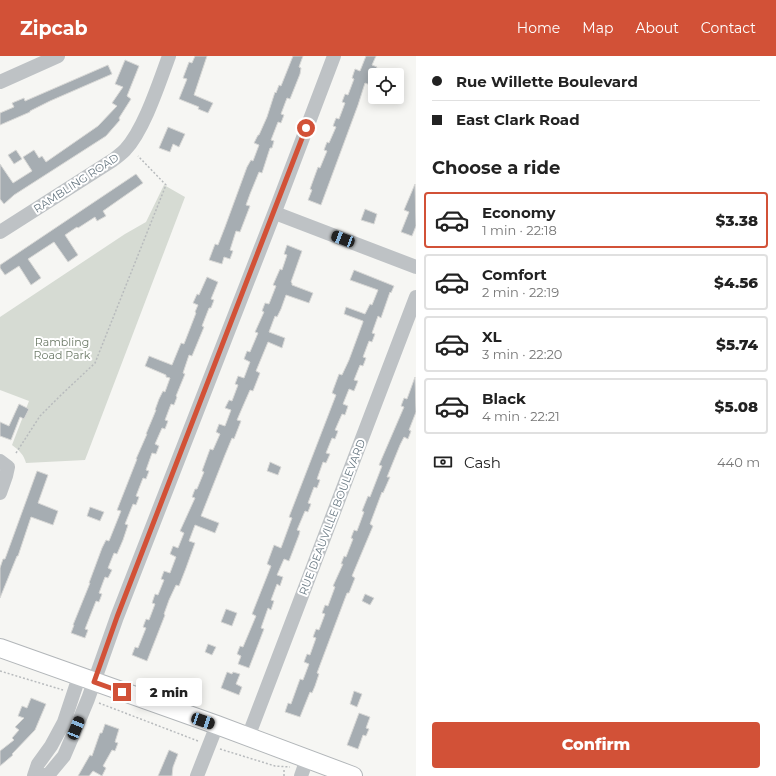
<!DOCTYPE html>
<meta charset="utf-8">
<style>
body{margin:0;font-family:Montserrat,sans-serif;background:#f2f2f2;color:#222;height:100vh;display:flex;flex-direction:column;font-size:15px;white-space:nowrap}
*{box-sizing:border-box;margin:0}
p{font-size:13px;color:#767676}
.icon{flex:none;width:22px;height:22px;fill:none;stroke:currentColor;stroke-width:2;stroke-linecap:round;stroke-linejoin:round}
.map{position:relative;flex:1;overflow:hidden}
.sheet{display:flex;flex-direction:column;background:#fff;width:360px}
.sheet>*{flex:none}
.guide{display:grid;align-content:center;height:88px;padding:0 16px;background:#fff}
.buttons{position:absolute;left:368px;top:12px;display:grid;gap:8px}
.buttons a{display:grid;place-items:center;width:36px;height:36px;border-radius:4px;background:#fff;box-shadow:0 2px 10px #0003;font-size:20px}
.end{position:absolute;width:18px;height:18px;margin:-9px;border:5px solid #d25137;background:#fff;box-shadow:0 0 0 2px #fff}
.from{border-radius:50%}
.bubble{position:absolute;height:28px;border-radius:4px;background:#fff;box-shadow:0 2px 10px #0003;font-size:13px;font-weight:800;line-height:28px;text-align:center}
.car{position:absolute;width:12px;height:24px;margin:-12px -6px;border-radius:5px;box-shadow:0 0 3px 1px #0007;background:linear-gradient(#222 24%,#8ab4d8 0 40%,#222 0 76%,#8ab4d8 0 86%,#222 0)}
.guide b{display:flex;align-items:center;gap:14px;height:38px;font-size:15px}
.guide b+b{border-top:1px solid #e0e0e0}
.guide i{width:10px;height:10px;background:#222}
ul{padding:0;list-style:none}
li{display:flex;align-items:center;gap:12px;height:56px;margin:0 8px 6px;padding:0 8px;border:2px solid #e0e0e0;border-radius:4px}
li div{flex:1}
li b{display:block;font-size:15px}
li em{font-style:normal;font-weight:800}
li.selected{border-color:#d25137}
li>.icon{width:36px;height:36px;stroke-width:1.5}
h2{padding:0 16px;font-size:18px;line-height:48px}
.pay{display:flex;align-items:center;gap:10px;height:44px;padding:0 16px;font-size:15px}
.pay p{margin-inline-start:auto}
.button{display:flex;gap:8px;margin-top:auto;padding:8px 16px}
.button a{flex:1;height:46px;border-radius:4px;background:#d25137;color:#fff;font-size:16px;font-weight:800;line-height:46px;text-align:center}
header{display:flex;align-items:center;gap:24px;box-sizing:border-box;height:56px;padding:0 20px;background:#d25137;color:#fff}
header strong{font-size:19px}
nav{display:flex;gap:22px;margin-inline-start:auto;font-size:14px}
main{display:flex;flex:1;min-height:0}
.map>svg:first-child{display:block}
.green{fill:#d6dbd3}
.building{fill:#a6adb2;stroke:#d8d8d6}
.lines{fill:none;stroke-linecap:round;stroke-linejoin:round}
.major-casing{stroke:#b2b6b9;stroke-width:20}
.path{stroke:#b8bbbd;stroke-width:1.5;stroke-dasharray:2 2;stroke-linecap:butt}
.minor{stroke:#bec2c5;stroke-width:14}
.major{stroke:#fff;stroke-width:18}
.route{stroke:#d25137;stroke-width:5}
.labels{text-anchor:middle;dominant-baseline:central;stroke-width:4;stroke-linejoin:round;paint-order:stroke}
.street-label{font-size:11px;fill:#687882;stroke:#fff}
.park-label{font-size:11px;fill:#6b7966;stroke:#fff}
</style>
<header>
<strong>Zipcab</strong>
<nav><a>Home</a><a>Map</a><a>About</a><a>Contact</a></nav>
</header>
<main>
<div class="map">
<svg width="416" height="720" viewBox="0 0 416 720">
<rect width="100%" height="100%" fill="#f6f6f3"/>
<!-- green -->
<path class="green" d="M164 129 185 141 85 404 26 407C24 399 19 394 12 389L29 345 0 334V261L125 178 146 166Z"/>
<!-- building -->
<g class="building">
<polygon points="195,0 207,0 194,39 213,47 208,57 198,53 199,51 179,43 187,23 183,22 189,6 192,7"/>
<polygon points="293,0 303,0 299,11 301,12 300,18 290,43 287,42 281,58 284,59 281,67 278,66 271,84 274,85 272,92 270,92 262,117 259,116 250,138 246,149 250,150 240,176 236,175 230,194 233,195 230,203 224,201 222,208 209,204 215,188 218,189 225,171 247,111 251,104 253,105 259,89 254,87 258,79 259,79 267,61 275,36 276,37 279,29 281,30"/>
<polygon points="366,0 376,0 372,9 377,11 375,15 375,31 365,27 358,49 321,149 308,144 312,134 310,133 318,111 320,112 327,95 324,94 327,86 329,87 336,71 333,70 336,62 339,63 345,47 342,46 345,38 348,39 354,23 352,22 355,13 360,15"/>
<polygon points="125,4 139,10 127,40 131,43 119,62 120,64 106,80 14,139 4,148 0,143 0,108 13,127 32,115 23,101 34,94 39,102 42,100 46,106 98,70 117,50 112,47 123,31 115,28"/>
<polygon points="108,9 112,18 50,45 30,55 30,56 0,69 0,57 14,51 12,47 24,42 25,45"/>
<polygon points="168,71 185,78 179,91 173,88 170,96 159,92"/>
<polygon points="16,94 22,103 14,108 8,99"/>
<polygon points="136,118 143,127 103,155 106,160 97,165 95,161 78,172 77,171 65,179 78,199 68,206 54,186 28,203 41,222 31,229 19,210 5,219 0,212 0,209"/>
<polygon points="415,128 416,170 412,180 401,176 409,156 404,154"/>
<polygon points="365,153 377,158 374,168 361,164"/>
<polygon points="287,189 302,195 291,226 292,227 292,229 313,237 309,247 286,239 281,253 277,261 275,260 269,276 285,282 282,292 268,286 256,315 260,317 253,335 250,334 243,350 237,364 241,365 234,383 232,382 225,399 201,460 219,467 215,477 195,469 189,485 195,487 186,512 179,530 176,529 169,544 164,558 165,559 147,605 132,599 135,591 138,592 146,572 143,571 146,563 149,564 155,548 152,547 155,538 158,539 164,524 161,523 164,515 170,517 176,501 170,498 173,490 178,492 184,477 180,475 195,442 192,441 195,433 197,433 204,416 202,415 210,393 213,394 220,378 216,376 219,368 225,370 231,354 225,352 229,344 232,345 238,329 235,328 238,320 244,322 250,306 244,303 247,295 250,296 258,277 255,276 264,256 262,255 265,247 269,248 276,230 273,229 280,213 282,214 287,199 284,198"/>
<polygon points="354,214 394,230 391,237 390,236 381,262 378,260 372,277 375,278 372,286 369,285 363,301 366,302 363,310 360,309 354,324 358,325 354,335 349,333 343,348 348,350 345,359 342,358 335,374 338,375 335,383 332,382 326,397 330,398 326,407 323,406 317,423 320,424 317,432 314,431 308,447 311,448 308,456 305,455 297,474 300,475 299,479 289,505 284,503 277,519 283,521 280,530 277,528 271,544 274,545 271,554 268,552 261,572 264,573 249,612 238,608 241,600 237,598 240,590 243,591 256,560 252,558 271,510 267,508 274,489 281,492 292,462 289,461 336,339 332,337 339,318 342,319 349,304 363,266 363,265 344,258 346,251 365,258 370,248 372,249 378,234 350,224"/>
<polygon points="207,221 218,226 211,243 214,244 211,252 209,252 202,270 204,271 192,300 189,299 183,317 185,318 176,340 177,341 174,349 171,348 165,364 168,365 165,373 162,372 155,388 159,390 156,398 152,397 146,414 149,415 146,423 143,422 136,440 139,441 136,449 133,448 125,468 128,469 123,484 117,498 114,497 108,512 112,514 108,522 105,521 99,537 102,538 99,546 96,545 85,573 88,574 85,582 71,577 74,569 73,569 90,527 89,527 102,492 106,484 109,485 121,455 117,454 137,403 136,403 147,378 146,378 156,354 155,354 159,343 163,335 165,336 170,322 166,321 166,319 145,310 149,300 172,309 181,287 184,288 196,257 195,256 198,249 193,247 197,238 199,239"/>
<polygon points="415,321 416,356 409,374 411,375 408,383 404,381 400,389 387,421 390,421 383,437 382,436 370,468 373,470 352,520 355,522 349,537 347,537 317,617 319,618 315,630 312,637 310,636 300,661 285,656 288,647 291,648 300,623 303,624 309,608 304,606 307,598 310,599 316,582 313,581 316,573 319,574 325,558 322,557 325,549 328,550 335,531 333,530 343,508 341,508 344,500 346,501 353,483 351,482 354,474 357,475 364,456 362,455 368,440 370,441 382,410 379,409 404,351 401,350 404,342 407,343"/>
<polygon points="19,348 29,353 24,363 20,361 11,384 0,380 0,366 9,370"/>
<polygon points="270,406 281,411 278,419 267,415"/>
<polygon points="37,415 48,419 38,447 58,455 53,469 31,461 18,500 17,500 0,542 0,512 3,503 5,503"/>
<polygon points="90,451 104,456 100,465 87,460"/>
<polygon points="365,538 374,542 370,549 362,545"/>
<polygon points="226,553 237,557 232,570 221,566"/>
<polygon points="208,588 216,591 212,599 205,596"/>
<polygon points="227,616 232,618 233,616 240,618 236,628 242,631 239,639 221,632"/>
<polygon points="354,635 362,638 357,651 350,648"/>
<polygon points="31,642 46,648 35,674 12,698 13,699 0,710 0,695 14,684 12,682 19,674 15,671 24,662 18,660 22,650 27,652"/>
<polygon points="359,657 370,661 366,672 369,673 366,680 363,679 358,693 347,689"/>
<polygon points="105,668 119,673 115,686 118,687 115,695 112,694 103,710 106,712 102,720 93,715 89,720 78,720 90,699 92,700 100,677 102,677"/>
<polygon points="169,694 178,698 173,711 172,720 158,720"/>
</g>
<g class="lines">
<!-- major casing -->
<g class="major-casing">
<polyline id="major" points="0,592 217,669 353,720"/>
</g>
<!-- path -->
<g class="path">
<polyline points="16,397 40,360 60,340 95,307 166,129 138,100"/>
<polyline points="0,615 63,634"/>
<polyline points="99,647 198,685"/>
<polyline points="220,693 275,710 290,711"/>
<polyline points="284,720 284,712"/>
</g>
<!-- minor -->
<g class="minor">
<polyline points="0,26 58,0"/>
<polyline points="275,157 416,211"/>
<path d="M0 176 113 104C117 101 121 98 125 94 144 74 159 27 169 0"/>
<polyline points="0,405 8,411 6,420 0,437"/>
<polyline points="248,681 416,241"/>
<polyline points="34,720 38,708 51,690 64,666 79,621"/>
<polyline points="41,720 49,718 64,700 76,672 88,643 117,561 279,145 334,0"/>
<polyline points="197,720 217,669"/>
<polyline points="301,720 307,703"/>
</g>
<!-- major -->
<use href="#major" class="major"/>
</g>
<g class="lines">
<!-- route -->
<polyline class="route" points="122,636 94,626 117,561 306,72"/>
</g>
<g class="labels">
<!-- street labels -->
<g class="street-label">
<text transform="translate(76 127) rotate(-33)">RAMBLING ROAD</text>
<text transform="translate(332 461) rotate(-69)">RUE DEAUVILLE BOULEVARD</text>
</g>
<!-- park labels -->
<g class="park-label">
<text x="62" y="286">Rambling<tspan x="62" dy="13">Road Park</tspan></text>
</g>
</g>
</svg>
<div class="buttons">
<a><svg class="icon" aria-label="locate" viewBox="0 0 24 24"><circle cx="12" cy="12" r="6"/><path d="M12 2v4M12 18v4M2 12h4M18 12h4"/></svg></a>
</div>
<i class="end from" style="left:306px;top:72px"></i>
<i class="end" style="left:122px;top:636px"></i>
<div class="bubble" style="left:136px;top:622px;width:66px">2 min</div>
<i class="car" style="left:343px;top:183px;rotate:291deg"></i>
<i class="car" style="left:203px;top:665px;rotate:109deg"></i>
<i class="car" style="left:76px;top:672px;rotate:22deg"></i>
</div>
<section class="sheet">
<div class="guide">
<b><i class="from"></i>Rue Willette Boulevard</b>
<b><i></i>East Clark Road</b>
</div>
<h2>Choose a ride</h2>
<ul>
<li class="selected"><svg class="icon" aria-label="car" viewBox="0 0 24 24"><path d="M5 17H2v-5l4-1 3-4h7l3 4 3 1v5h-3M9 17h6M6 11h13"/><circle cx="7" cy="17" r="2"/><circle cx="17" cy="17" r="2"/></svg><div><b>Economy</b><p>1 min · 22:18</p></div><em>$3.38</em></li>
<li><svg class="icon" aria-label="car" viewBox="0 0 24 24"><path d="M5 17H2v-5l4-1 3-4h7l3 4 3 1v5h-3M9 17h6M6 11h13"/><circle cx="7" cy="17" r="2"/><circle cx="17" cy="17" r="2"/></svg><div><b>Comfort</b><p>2 min · 22:19</p></div><em>$4.56</em></li>
<li><svg class="icon" aria-label="car" viewBox="0 0 24 24"><path d="M5 17H2v-5l4-1 3-4h7l3 4 3 1v5h-3M9 17h6M6 11h13"/><circle cx="7" cy="17" r="2"/><circle cx="17" cy="17" r="2"/></svg><div><b>XL</b><p>3 min · 22:20</p></div><em>$5.74</em></li>
<li><svg class="icon" aria-label="car" viewBox="0 0 24 24"><path d="M5 17H2v-5l4-1 3-4h7l3 4 3 1v5h-3M9 17h6M6 11h13"/><circle cx="7" cy="17" r="2"/><circle cx="17" cy="17" r="2"/></svg><div><b>Black</b><p>4 min · 22:21</p></div><em>$5.08</em></li>
</ul>
<div class="pay"><svg class="icon" aria-label="cash" viewBox="0 0 24 24"><path d="M3 7h18v10H3z"/><circle cx="12" cy="12" r="2"/></svg>Cash<p>440 m</p></div>
<div class="button"><a>Confirm</a></div>
</section>
</main>
